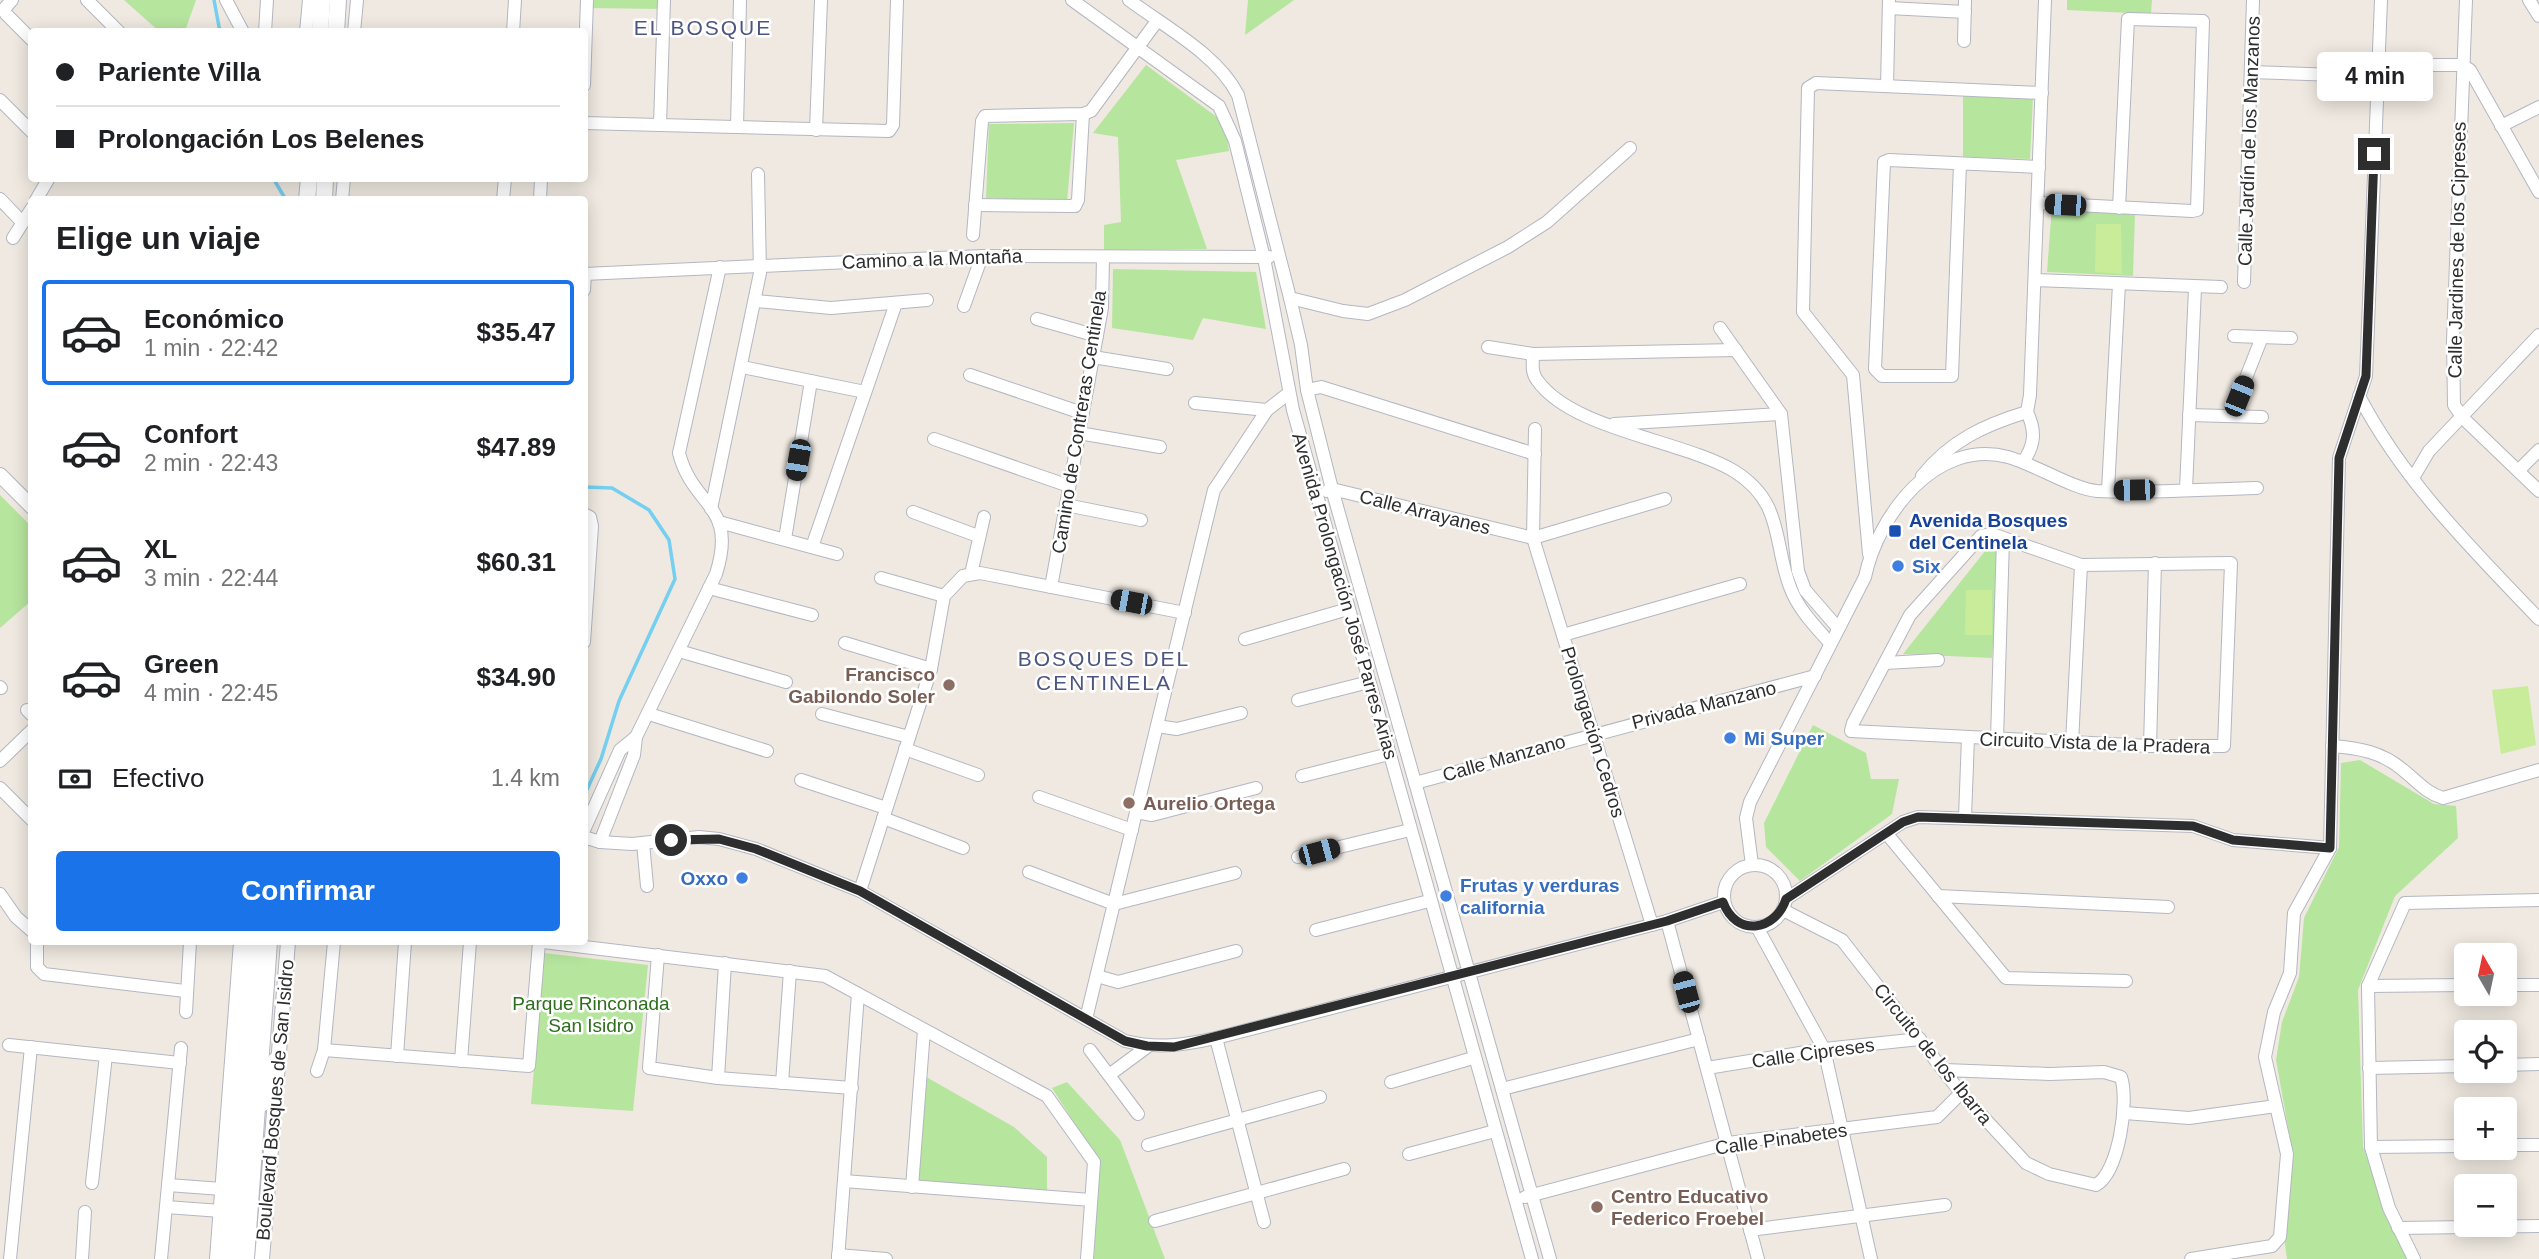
<!DOCTYPE html>
<html lang="es">
<meta charset="utf-8">
<style>
body{margin:0;font-family:Arial,sans-serif;background:#f6f6f6;color:#202124;height:100vh;display:flex;flex-direction:column;font-size:26px;white-space:nowrap}
*{box-sizing:border-box;margin:0}
p{font-size:23px;color:#757577}
.icon{flex:none;width:38px;height:38px;fill:none;stroke:currentColor;stroke-width:2;stroke-linecap:round;stroke-linejoin:round}
.map{position:relative;flex:1;overflow:hidden}
.panel{position:absolute;left:28px;top:196px;width:560px;height:749px;display:flex;flex-direction:column;background:#fff;border-radius:7px;box-shadow:0 4px 18px #0003}
.panel>*{flex:none}
.top-card{position:absolute;left:28px;top:28px;width:560px;height:154px;border-radius:7px;box-shadow:0 4px 18px #0003;display:grid;align-content:center;height:154px;padding:0 28px;background:#fff}
.needle{width:46px;rotate:351deg}
.fabs{position:absolute;left:2454px;top:943px;display:grid;gap:14px}
.fabs a{display:grid;place-items:center;width:63px;height:63px;border-radius:7px;background:#fff;box-shadow:0 4px 18px #0003;font-size:35px}
.end{position:absolute;width:32px;height:32px;margin:-16px;border:9px solid #2e2e2e;background:#fff;box-shadow:0 0 0 4px #fff}
.from{border-radius:50%}
.bubble{position:absolute;height:49px;border-radius:7px;background:#fff;box-shadow:0 4px 18px #0003;font-size:23px;font-weight:700;line-height:49px;text-align:center}
.car{position:absolute;width:21px;height:42px;margin:-21px -10px;border-radius:9px;box-shadow:0 0 5px 2px #0007;background:linear-gradient(#222 24%,#8ab4d8 0 40%,#222 0 76%,#8ab4d8 0 86%,#222 0)}
.top-card b{display:flex;align-items:center;gap:24px;height:66px;font-size:26px}
.top-card b+b{border-top:2px solid #e0e0e0}
.top-card i{width:18px;height:18px;background:#202124}
ul{padding:0;list-style:none}
li{display:flex;align-items:center;gap:21px;height:105px;margin:0 14px 10px;padding:0 14px;border:4px solid transparent;border-radius:7px}
li div{flex:1}
li b{display:block;font-size:26px}
li em{font-style:normal;font-weight:700}
li.active{border-color:#1a73e8}
li>.icon{width:63px;height:63px;stroke-width:1.5}
h2{padding:0 28px;font-size:32px;line-height:84px}
.pay{display:flex;align-items:center;gap:18px;height:77px;padding:0 28px;font-size:26px}
.pay p{margin-inline-start:auto}
.action{display:flex;gap:14px;margin-top:auto;padding:14px 28px}
.action a{flex:1;height:80px;border-radius:7px;background:#1a73e8;color:#fff;font-size:28px;font-weight:700;line-height:80px;text-align:center}
.map>svg:first-child{display:block}
.green{fill:#b6e59e}
.pitch{fill:#c9ec9a}
.lines{fill:none;stroke-linecap:round;stroke-linejoin:round}
.stream{stroke:#75cff0;stroke-width:3.5}
.minor-casing{stroke:#b4b7c1;stroke-width:14}
.tertiary-casing{stroke:#b4b7c1;stroke-width:16}
.secondary-casing{stroke:#b4b7c1;stroke-width:18}
.minor{stroke:#fff;stroke-width:12}
.tertiary{stroke:#fff;stroke-width:14}
.secondary{stroke:#fff;stroke-width:16}
.route{stroke:#2e2e2e;stroke-width:9}
.transit-dot{fill:#1a4fb4;stroke:#fff;stroke-width:2.5}
.shop-dot{fill:#3f7fe0;stroke:#fff;stroke-width:2.5}
.education-dot{fill:#8d6e63;stroke:#fff;stroke-width:2.5}
.labels{text-anchor:middle;dominant-baseline:central;stroke-width:5;stroke-linejoin:round;paint-order:stroke}
.street-label{font-size:19px;fill:#2e2e2e;stroke:#fff}
.transit-label{font-size:19px;font-weight:bold;fill:#164399;stroke:#fff;text-anchor:start}
.shop-label{font-size:19px;font-weight:bold;fill:#366cbe;stroke:#fff;text-anchor:start}
.education-label{font-size:19px;font-weight:bold;fill:#785e54;stroke:#fff;text-anchor:start}
.park-label{font-size:19px;fill:#2c6e1b;stroke:#fff}
.neighbourhood-label{font-size:21px;letter-spacing:2px;fill:#4d5680;stroke:#fff}
</style>
<div class="map">
<svg width="2539" height="1259" viewBox="0 0 2539 1259">
<rect width="100%" height="100%" fill="#efe9e1"/>
<!-- green -->
<g class="green">
<polygon points="124,0 196,0 185,31 160,32"/>
<polygon points="589,0 665,0 664,9 588,8"/>
<polygon points="1248,0 1294,0 1245,35"/>
<polygon points="2067,0 2152,0 2151,14 2067,10"/>
<polygon points="1146,65 1225,123 1229,151 1176,160 1207,249 1104,250 1104,225 1121,222 1118,137 1093,133"/>
<polygon points="1963,93 2033,96 2030,159 1963,157"/>
<polygon points="1074,123 1067,201 986,198 989,124"/>
<polygon points="2052,206 2135,212 2133,276 2047,272"/>
<polygon points="1113,269 1256,272 1266,329 1203,318 1193,340 1112,328"/>
<polygon points="0,495 32,527 31,601 0,628"/>
<polygon points="1995,547 2000,553 1992,658 1903,654 1986,550"/>
<polygon points="1813,725 1866,753 1871,779 1899,779 1892,814 1800,881 1766,847 1764,823"/>
<polygon points="2360,760 2434,804 2456,806 2458,838 2395,896 2358,990 2363,1147 2408,1259 2287,1259 2285,1244 2293,1155 2276,1060 2282,1022 2299,977 2304,918 2339,847 2341,763"/>
<polygon points="544,953 648,965 633,1111 531,1104"/>
<polygon points="921,1074 1014,1127 1047,1157 1047,1197 912,1187"/>
<polygon points="1067,1082 1120,1140 1165,1259 1094,1259 1098,1160 1052,1088"/>
</g>
<!-- pitch -->
<g class="pitch">
<polygon points="2096,224 2121,224 2122,274 2095,272"/>
<polygon points="1966,590 1992,590 1992,635 1965,635"/>
<polygon points="2528,686 2536,745 2501,754 2492,690"/>
</g>
<g class="lines">
<!-- stream -->
<g class="stream">
<polyline points="214,0 220,32"/>
<polyline points="273,178 286,200"/>
<polyline points="584,487 612,488 649,510 669,540 675,579 619,701 601,759 584,796"/>
</g>
<!-- minor casing -->
<g class="minor-casing">
<g id="minor">
<polyline points="12,0 4,9 6,14 32,40"/>
<polyline points="87,0 119,32"/>
<polyline points="226,0 243,32"/>
<polyline points="1072,0 1219,106 1235,141 1264,258 1293,410 1532,1259"/>
<path d="M1129 0C1165 27 1217 54 1238 95L1290 298 1301 345 1307 390 1332 489 1550 1259"/>
<polyline points="2466,0 2453,341 2454,405 2463,418 2539,491"/>
<polyline points="2529,0 2539,16"/>
<polyline points="1889,8 1965,12"/>
<polyline points="265,32 267,0"/>
<polyline points="306,32 309,0"/>
<polyline points="354,32 357,0"/>
<polyline points="513,32 515,0"/>
<polyline points="1964,41 1965,0"/>
<polyline points="2251,72 2365,76 2390,65 2462,65 2470,70 2539,192"/>
<polyline points="584,85 587,0"/>
<polyline points="1887,86 1889,0"/>
<polyline points="0,100 32,132"/>
<polyline points="584,123 889,131 893,125 897,0"/>
<polyline points="660,125 664,0"/>
<polyline points="2501,126 2539,107"/>
<polyline points="737,127 740,0"/>
<polyline points="816,130 821,0"/>
<polyline points="1960,164 1952,376 1882,376 1875,369 1884,162 1889,160 2039,167"/>
<polyline points="0,199 22,222"/>
<polyline points="36,200 49,178"/>
<polyline points="342,200 344,178"/>
<polyline points="503,200 505,178"/>
<polyline points="540,200 541,178"/>
<polyline points="2038,203 2192,211 2197,210 2203,21 2128,19 2119,208"/>
<polyline points="975,205 1075,206 1078,200 1083,114"/>
<polyline points="973,235 982,121 985,116 1083,114 1091,111 1157,21"/>
<polyline points="13,238 32,208"/>
<polyline points="584,274 982,256 1269,257"/>
<polyline points="2035,280 2221,287"/>
<polyline points="2244,282 2253,0"/>
<polyline points="584,290 585,274"/>
<polyline points="1290,298 1343,311 1368,314 1405,300 1508,247 1547,222 1630,148"/>
<polyline points="756,301 831,308 927,300"/>
<polyline points="964,306 982,256"/>
<polyline points="1037,319 1097,336"/>
<polyline points="1720,328 1781,414 1798,571 1805,590 1838,628"/>
<polyline points="2234,336 2291,338"/>
<polyline points="1488,347 1533,354 1736,350"/>
<path d="M1533 354C1533 363 1531 372 1537 380 1572 430 1682 440 1734 471 1784 502 1773 542 1790 587 1798 609 1815 626 1830 643"/>
<polyline points="1093,357 1167,369"/>
<polyline points="742,367 865,392"/>
<polyline points="970,375 1082,413"/>
<polyline points="1307,390 1321,387 1535,454"/>
<path d="M2359 396C2404 482 2473 550 2539 619"/>
<polyline points="1195,403 1267,410"/>
<polyline points="2027,412 2030,395 2045,0"/>
<polyline points="2189,415 2262,417"/>
<polyline points="2231,416 2262,337"/>
<polyline points="1614,424 1781,414"/>
<polyline points="1535,429 1533,538 1652,925"/>
<polyline points="1079,433 1160,447"/>
<polyline points="934,439 1069,486"/>
<path d="M2023 462C2035 445 2036 431 2027 412"/>
<polyline points="2519,470 2539,450"/>
<path d="M1922 476C1950 441 1984 425 2027 412"/>
<polyline points="2413,478 2429,451 2539,335"/>
<polyline points="2186,489 2195,288"/>
<polyline points="2108,490 2119,284"/>
<polyline points="1327,491 1332,489 1533,538 1665,499"/>
<polyline points="1066,505 1141,520"/>
<polyline points="711,509 760,273 758,174"/>
<polyline points="913,512 978,536"/>
<polyline points="584,514 590,517 592,526 584,642"/>
<polyline points="719,522 837,554"/>
<polygon points="1992,534 2081,565 2231,563 2224,746 2150,746 1851,731 1853,723 1910,615 1981,536"/>
<polyline points="785,539 811,381"/>
<polyline points="812,547 896,303"/>
<polyline points="1869,554 1853,375 1803,312 1808,88 1816,83 2042,93"/>
<polyline points="971,574 984,517"/>
<polyline points="881,578 944,596"/>
<polyline points="1051,587 1102,308 1103,257"/>
<polyline points="709,588 812,615"/>
<polyline points="1563,635 1740,584"/>
<polyline points="1245,639 1348,609"/>
<polyline points="845,643 931,669"/>
<polyline points="679,651 786,682"/>
<polyline points="1885,663 1938,660"/>
<polyline points="0,687 1,688"/>
<polyline points="1298,700 1369,682"/>
<polyline points="27,710 32,715"/>
<polyline points="649,714 767,751"/>
<polyline points="822,714 909,737"/>
<polyline points="1157,726 1177,729 1241,713"/>
<polyline points="1997,739 2003,539"/>
<polyline points="2072,743 2081,565"/>
<polyline points="2150,746 2155,563"/>
<path d="M2332 746C2359 748 2382 752 2403 770 2417 781 2426 793 2443 798L2539 770"/>
<polyline points="905,749 978,775"/>
<polyline points="0,761 32,730"/>
<polyline points="1302,776 1389,754"/>
<polyline points="801,780 886,808"/>
<polyline points="1415,783 1815,676"/>
<polyline points="0,788 32,820"/>
<polyline points="1039,797 1132,830"/>
<polyline points="1136,812 1152,815 1256,788"/>
<polyline points="1965,817 1968,738"/>
<polyline points="883,818 963,848"/>
<polyline points="584,830 620,750 636,737"/>
<polyline points="1887,834 2006,978 2126,981"/>
<path d="M584 837 600 842 632 844 699 837 719 839 756 849 860 891 1125 1041C1158 1049 1184 1045 1216 1038L1667 921 1723 902"/>
<path d="M600 842 634 755 636 737 716 574C738 504 693 508 679 453L720 267"/>
<polyline points="643,843 647,886"/>
<polyline points="1298,857 1410,830"/>
<circle cx="1755" cy="896" r="31"/>
<path d="M1752 865 1746 818 1750 802 1865 577C1878 515 1936 438 2008 457 2034 464 2073 489 2097 491 2150 494 2205 489 2257 488"/>
<polyline points="1029,872 1114,904 1235,873"/>
<polyline points="860,891 931,669 944,596 963,576 980,573 1185,613"/>
<polyline points="0,894 16,917 32,931"/>
<polyline points="1938,896 2168,907"/>
<polyline points="1786,899 1903,822 1918,817 2193,826 2233,840 2330,848"/>
<path d="M1783 910 1842 940 1961 1093 2026 1163 2049 1174 2096 1185C2119 1172 2129 1101 2121 1077L2104 1072 2050 1074 1945 1070"/>
<polyline points="1667,921 1758,1259"/>
<polyline points="1757,927 1824,1049 1871,1259"/>
<polyline points="1316,930 1429,901"/>
<polyline points="37,942 37,967 44,974 185,991"/>
<polyline points="543,942 825,976 1047,1096 1094,1162 1087,1259"/>
<polyline points="658,955 649,1068 718,1078 852,1088"/>
<polyline points="1097,976 1118,982 1236,951"/>
<polyline points="2504,985 2539,985"/>
<polyline points="2368,986 2466,985"/>
<polyline points="186,1012 190,942"/>
<polyline points="1086,1019 1214,490 1267,410 1289,393"/>
<polyline points="1216,1038 1264,1222"/>
<polyline points="9,1045 180,1063"/>
<polyline points="324,1050 529,1066 539,942"/>
<polyline points="1090,1050 1138,1114"/>
<polyline points="397,1056 405,942"/>
<polyline points="461,1061 470,942"/>
<polyline points="2504,1065 2539,1064"/>
<polyline points="1707,1068 1824,1049 1920,1039"/>
<polyline points="2369,1068 2466,1066"/>
<polyline points="317,1071 324,1050 334,942"/>
<polyline points="1109,1075 1147,1047"/>
<polyline points="718,1078 725,963"/>
<polyline points="1391,1082 1473,1058"/>
<polyline points="782,1083 790,971"/>
<polyline points="1502,1089 1699,1039"/>
<polyline points="2125,1113 2189,1118 2276,1106"/>
<polyline points="1148,1145 1320,1097"/>
<polyline points="2504,1145 2539,1145"/>
<polyline points="2371,1147 2466,1146"/>
<polyline points="1409,1154 1495,1131"/>
<polyline points="844,1181 1091,1200"/>
<polyline points="92,1183 106,1055"/>
<polyline points="168,1185 222,1189"/>
<polyline points="912,1187 924,1030"/>
<polyline points="1525,1197 1728,1143 1937,1117 1961,1093"/>
<polyline points="166,1207 221,1211"/>
<polyline points="1155,1221 1344,1169"/>
<polyline points="2398,1228 2539,1226"/>
<polyline points="1750,1230 1945,1205"/>
<polyline points="838,1255 886,1259"/>
<polyline points="10,1259 31,1047"/>
<polyline points="82,1259 85,1212"/>
<polyline points="161,1259 181,1048"/>
<polyline points="838,1259 858,994"/>
<polyline points="2191,1259 2272,1246 2280,1237 2287,1154 2265,1057 2274,1012 2290,973 2294,913 2330,848 2339,458 2366,376 2381,0"/>
<polyline points="2414,1259 2389,1208 2371,1147 2368,986 2405,903 2539,900"/>
</g>
</g>
<!-- tertiary casing -->
<g class="tertiary-casing">
<g id="tertiary">
<polyline points="0,475 32,507"/>
<polyline points="217,1259 241,942"/>
<polyline points="262,1259 288,942"/>
</g>
</g>
<!-- secondary casing -->
<g class="secondary-casing">
<g id="secondary">
<polyline points="320,32 322,0"/>
<polyline points="336,32 338,0"/>
<polyline points="307,200 309,178"/>
<polyline points="324,200 325,178"/>
<polyline points="263,1103 276,1060"/>
<polyline points="231,1259 254,942"/>
<polyline points="246,1259 269,942"/>
</g>
</g>
<!-- minor -->
<use href="#minor" class="minor"/>
<!-- tertiary -->
<use href="#tertiary" class="tertiary"/>
<!-- secondary -->
<use href="#secondary" class="secondary"/>
</g>
<g class="lines">
<!-- route -->
<path class="route" d="M671 840 719 839 756 849 860 891 1125 1041 1147 1046 1174 1047 1667 921 1723 902C1736 937 1775 932 1786 899L1903 822 1918 817 2193 826 2233 840 2330 848 2339 458 2366 376 2374 154"/>
</g>
<!-- markers -->
<rect class="transit-dot" x="1888" y="524" width="14" height="14" rx="3.5"/>
<g class="shop-dot">
<circle cx="1898" cy="566" r="7"/>
<circle cx="1730" cy="738" r="7"/>
<circle cx="742" cy="878" r="7"/>
<circle cx="1446" cy="896" r="7"/>
</g>
<g class="education-dot">
<circle cx="949" cy="685" r="7"/>
<circle cx="1129" cy="803" r="7"/>
<circle cx="1597" cy="1207" r="7"/>
</g>
<g class="labels">
<!-- street labels -->
<g class="street-label">
<text transform="translate(2249 141) rotate(-88)">Calle Jardín de los Manzanos</text>
<text transform="translate(2457 250) rotate(-89)">Calle Jardines de los Cipreses</text>
<text transform="translate(932 259) rotate(-2)">Camino a la Montaña</text>
<text transform="translate(1079 422) rotate(-81)">Camino de Contreras Centinela</text>
<text transform="translate(1425 512) rotate(14)">Calle Arrayanes</text>
<text transform="translate(1345 596) rotate(74)">Avenida Prolongación José Parres Arias</text>
<text transform="translate(1704 705) rotate(-14)">Privada Manzano</text>
<text transform="translate(1593 732) rotate(73)">Prolongación Cedros</text>
<text transform="translate(2095 743) rotate(2)">Circuito Vista de la Pradera</text>
<text transform="translate(1504 758) rotate(-16)">Calle Manzano</text>
<text transform="translate(1813 1053) rotate(-8)">Calle Cipreses</text>
<text transform="translate(1933 1054) rotate(51)">Circuito de los Ibarra</text>
<text transform="translate(275 1100) rotate(-85)">Boulevard Bosques de San Isidro</text>
<text transform="translate(1781 1139) rotate(-8)">Calle Pinabetes</text>
</g>
<!-- transit labels -->
<g class="transit-label">
<text x="1909" y="520">Avenida Bosques<tspan x="1909" dy="22">del Centinela</tspan></text>
</g>
<!-- shop labels -->
<g class="shop-label">
<text x="1912" y="566">Six</text>
<text x="1744" y="738">Mi Super</text>
<text x="728" y="878" text-anchor="end">Oxxo</text>
<text x="1460" y="885">Frutas y verduras<tspan x="1460" dy="22">california</tspan></text>
</g>
<!-- education labels -->
<g class="education-label">
<text x="935" y="674" text-anchor="end">Francisco<tspan x="935" dy="22">Gabilondo Soler</tspan></text>
<text x="1143" y="803">Aurelio Ortega</text>
<text x="1611" y="1196">Centro Educativo<tspan x="1611" dy="22">Federico Froebel</tspan></text>
</g>
<!-- park labels -->
<g class="park-label">
<text x="591" y="1003">Parque Rinconada<tspan x="591" dy="22">San Isidro</tspan></text>
</g>
<!-- neighbourhood labels -->
<g class="neighbourhood-label">
<text x="703" y="27">EL BOSQUE</text>
<text x="1104" y="658">BOSQUES DEL<tspan x="1104" dy="24">CENTINELA</tspan></text>
</g>
</g>
</svg>
<div class="fabs">
<a><svg class="needle" viewBox="-14 -14 28 28"><path d="M0-13l5 13h-10z" fill="#e53935"/><path d="M0 13l5-13h-10z" fill="#757577"/></svg></a>
<a><svg class="icon" aria-label="locate" viewBox="0 0 24 24"><circle cx="12" cy="12" r="6"/><path d="M12 2v4M12 18v4M2 12h4M18 12h4"/></svg></a>
<a>+</a>
<a>−</a>
</div>
<i class="end from" style="left:671px;top:840px"></i>
<i class="end" style="left:2374px;top:154px"></i>
<div class="bubble" style="left:2317px;top:52px;width:116px">4 min</div>
<i class="car" style="left:2065px;top:205px;rotate:273deg"></i>
<i class="car" style="left:2239px;top:396px;rotate:22deg"></i>
<i class="car" style="left:798px;top:460px;rotate:190deg"></i>
<i class="car" style="left:2134px;top:490px;rotate:269deg"></i>
<i class="car" style="left:1131px;top:602px;rotate:281deg"></i>
<i class="car" style="left:1319px;top:852px;rotate:75deg"></i>
<i class="car" style="left:1686px;top:992px;rotate:345deg"></i>
<div class="top-card">
<b><i class="from"></i>Pariente Villa</b>
<b><i></i>Prolongación Los Belenes</b>
</div>
<section class="panel">
<h2>Elige un viaje</h2>
<ul>
<li class="active"><svg class="icon" aria-label="car" viewBox="0 0 24 24"><path d="M5 17H2v-5l4-1 3-4h7l3 4 3 1v5h-3M9 17h6M6 11h13"/><circle cx="7" cy="17" r="2"/><circle cx="17" cy="17" r="2"/></svg><div><b>Económico</b><p>1 min · 22:42</p></div><em>$35.47</em></li>
<li><svg class="icon" aria-label="car" viewBox="0 0 24 24"><path d="M5 17H2v-5l4-1 3-4h7l3 4 3 1v5h-3M9 17h6M6 11h13"/><circle cx="7" cy="17" r="2"/><circle cx="17" cy="17" r="2"/></svg><div><b>Confort</b><p>2 min · 22:43</p></div><em>$47.89</em></li>
<li><svg class="icon" aria-label="car" viewBox="0 0 24 24"><path d="M5 17H2v-5l4-1 3-4h7l3 4 3 1v5h-3M9 17h6M6 11h13"/><circle cx="7" cy="17" r="2"/><circle cx="17" cy="17" r="2"/></svg><div><b>XL</b><p>3 min · 22:44</p></div><em>$60.31</em></li>
<li><svg class="icon" aria-label="car" viewBox="0 0 24 24"><path d="M5 17H2v-5l4-1 3-4h7l3 4 3 1v5h-3M9 17h6M6 11h13"/><circle cx="7" cy="17" r="2"/><circle cx="17" cy="17" r="2"/></svg><div><b>Green</b><p>4 min · 22:45</p></div><em>$34.90</em></li>
</ul>
<div class="pay"><svg class="icon" aria-label="cash" viewBox="0 0 24 24"><path d="M3 7h18v10H3z"/><circle cx="12" cy="12" r="2"/></svg>Efectivo<p>1.4 km</p></div>
<div class="action"><a>Confirmar</a></div>
</section>
</div>
